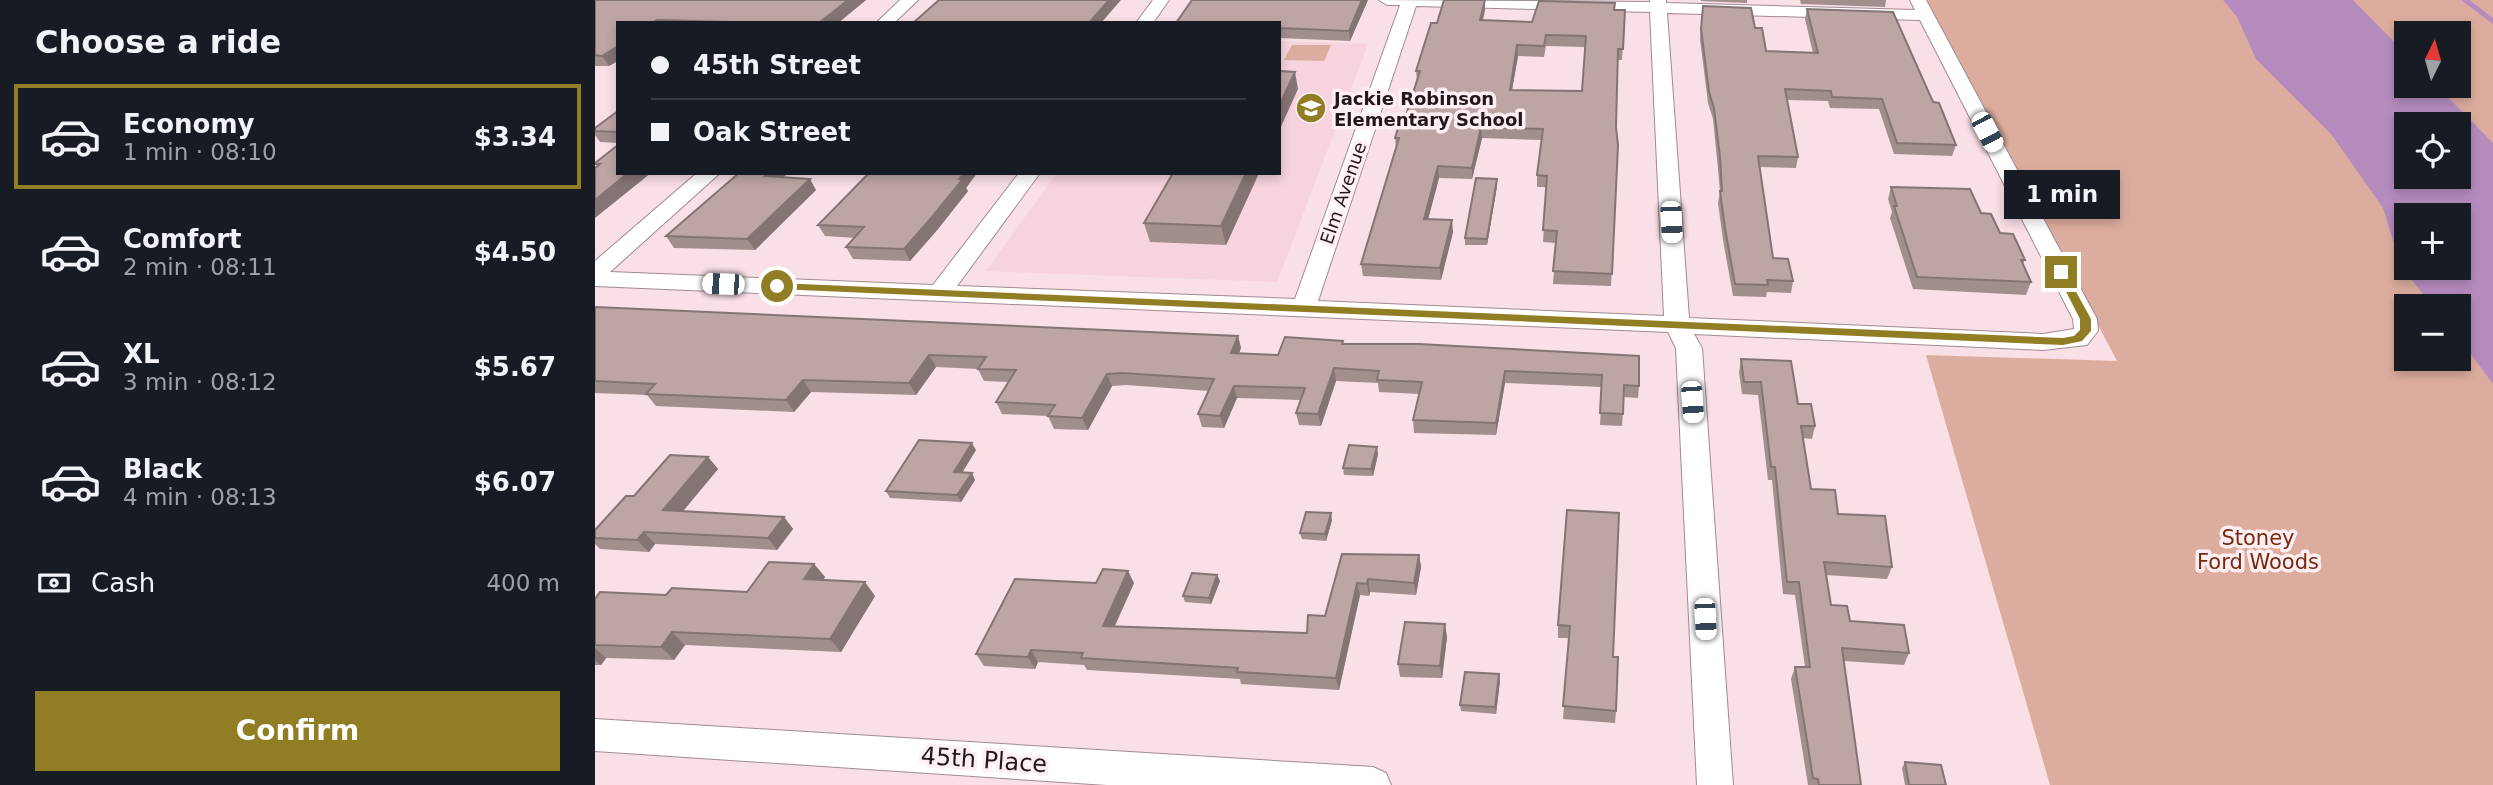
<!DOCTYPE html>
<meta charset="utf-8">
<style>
body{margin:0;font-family:"DejaVu Sans",sans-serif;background:#20242c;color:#f1f3f6;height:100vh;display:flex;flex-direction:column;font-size:26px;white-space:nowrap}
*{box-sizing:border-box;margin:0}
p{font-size:23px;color:#9ea1a6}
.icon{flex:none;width:38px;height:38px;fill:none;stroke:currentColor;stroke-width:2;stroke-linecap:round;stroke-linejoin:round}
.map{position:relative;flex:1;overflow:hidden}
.details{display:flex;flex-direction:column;background:#171b24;width:595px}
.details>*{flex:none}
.top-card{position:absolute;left:21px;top:21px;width:665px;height:154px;border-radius:0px;box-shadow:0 4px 10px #0003;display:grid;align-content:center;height:154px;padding:0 35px;background:#171b24}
.needle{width:46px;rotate:5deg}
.buttons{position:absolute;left:1799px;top:21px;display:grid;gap:14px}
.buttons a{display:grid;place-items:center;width:77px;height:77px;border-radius:0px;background:#171b24;box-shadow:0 4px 10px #0003;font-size:35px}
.end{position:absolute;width:32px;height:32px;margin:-16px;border:9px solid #917d24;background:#fff;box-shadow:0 0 0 4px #fff}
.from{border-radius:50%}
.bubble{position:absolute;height:49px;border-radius:0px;background:#171b24;box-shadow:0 4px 10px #0003;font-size:23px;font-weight:700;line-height:49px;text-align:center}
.car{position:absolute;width:21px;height:42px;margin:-21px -10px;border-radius:9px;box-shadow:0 0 5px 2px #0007;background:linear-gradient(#fff 24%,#345 0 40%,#fff 0 76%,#345 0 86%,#fff 0)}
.top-card b{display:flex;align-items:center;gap:24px;height:66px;font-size:26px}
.top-card b+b{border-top:2px solid #363941}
.top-card i{width:18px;height:18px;background:#f1f3f6}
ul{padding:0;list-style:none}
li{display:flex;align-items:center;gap:21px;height:105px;margin:0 14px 10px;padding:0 21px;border:4px solid transparent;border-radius:0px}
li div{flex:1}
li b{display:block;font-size:26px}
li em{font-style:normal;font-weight:700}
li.on{border-color:#917d24}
li>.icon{width:63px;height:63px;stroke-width:1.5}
h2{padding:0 35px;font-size:32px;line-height:84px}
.pay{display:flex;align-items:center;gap:18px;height:77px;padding:0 35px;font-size:26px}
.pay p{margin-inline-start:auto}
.button{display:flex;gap:14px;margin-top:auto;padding:14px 35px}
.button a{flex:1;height:80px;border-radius:0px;background:#917d24;color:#fff;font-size:28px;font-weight:700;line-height:80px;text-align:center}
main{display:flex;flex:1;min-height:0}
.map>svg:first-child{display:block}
.built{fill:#f6d3dd}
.green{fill:#dcad9f;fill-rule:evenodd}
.water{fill:#b68cbf;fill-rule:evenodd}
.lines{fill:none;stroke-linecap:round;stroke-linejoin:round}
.stream{stroke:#b68cbf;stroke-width:5}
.minor-casing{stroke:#a28a91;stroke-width:2}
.minor{fill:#fff;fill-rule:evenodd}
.wall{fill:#a38e8e;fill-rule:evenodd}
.shaded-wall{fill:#857474}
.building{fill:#bea5a5;stroke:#857474;stroke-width:2;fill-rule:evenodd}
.route{fill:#917d24}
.labels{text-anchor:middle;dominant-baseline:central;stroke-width:7;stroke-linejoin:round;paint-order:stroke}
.far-poi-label{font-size:18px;font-weight:bold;fill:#21181b;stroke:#ffeff3;text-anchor:start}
.far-street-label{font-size:18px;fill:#21181b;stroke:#ffeff3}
.park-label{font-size:21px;fill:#78290f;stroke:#ffeff3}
.near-street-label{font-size:24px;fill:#21181b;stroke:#ffeff3}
</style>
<main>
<section class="details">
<h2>Choose a ride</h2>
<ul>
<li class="on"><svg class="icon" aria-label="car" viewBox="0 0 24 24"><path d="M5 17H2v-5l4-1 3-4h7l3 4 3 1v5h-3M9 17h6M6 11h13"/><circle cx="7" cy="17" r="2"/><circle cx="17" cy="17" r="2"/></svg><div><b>Economy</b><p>1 min · 08:10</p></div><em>$3.34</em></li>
<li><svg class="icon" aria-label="car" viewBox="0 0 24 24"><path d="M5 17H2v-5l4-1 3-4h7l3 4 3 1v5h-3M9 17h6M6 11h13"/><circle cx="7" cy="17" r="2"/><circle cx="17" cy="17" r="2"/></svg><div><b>Comfort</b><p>2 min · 08:11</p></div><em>$4.50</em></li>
<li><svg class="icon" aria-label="car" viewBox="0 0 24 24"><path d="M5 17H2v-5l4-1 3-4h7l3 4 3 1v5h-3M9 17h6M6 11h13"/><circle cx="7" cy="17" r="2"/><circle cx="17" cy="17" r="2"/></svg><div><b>XL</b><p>3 min · 08:12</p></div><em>$5.67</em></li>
<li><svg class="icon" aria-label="car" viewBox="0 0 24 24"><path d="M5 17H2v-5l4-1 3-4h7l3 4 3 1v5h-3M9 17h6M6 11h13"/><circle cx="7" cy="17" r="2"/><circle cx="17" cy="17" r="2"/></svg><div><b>Black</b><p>4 min · 08:13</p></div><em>$6.07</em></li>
</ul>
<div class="pay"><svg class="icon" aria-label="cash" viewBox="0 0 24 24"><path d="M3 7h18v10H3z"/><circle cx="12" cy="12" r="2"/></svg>Cash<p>400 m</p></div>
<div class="button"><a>Confirm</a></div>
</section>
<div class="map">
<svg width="1898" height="785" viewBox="0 0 1898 785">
<rect width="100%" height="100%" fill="#f9dfe6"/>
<!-- built -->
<polygon class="built" points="684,41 773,44 682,282 391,271 462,173 684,173"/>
<!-- green -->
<g class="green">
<path d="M1332 0H1898V785H1455L1331 355 1522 361ZM1811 33H1864V86H1811ZM1811 124H1864V177H1811ZM1811 215H1864V268H1811ZM1811 306H1864V359H1811Z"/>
<polygon points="697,45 736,45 729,61 689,60"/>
</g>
<!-- water -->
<path class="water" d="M1628 0H1758L1811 54V86H1842L1898 143V384L1864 338V306H1837L1806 266 1788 208 1736 134 1661 59 1642 17ZM1811 124H1864V177H1811ZM1811 215H1864V268H1811Z"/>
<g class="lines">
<!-- stream -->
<polyline class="stream" points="1870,0 1898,21"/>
<!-- minor casing -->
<g class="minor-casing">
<g id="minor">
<polygon points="305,0 323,0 299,23 281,23"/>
<polygon points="558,0 574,0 558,23 541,23"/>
<path d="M784 0 1055 2V0H1071V3L1320 10 1315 0H1331L1502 319 1503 331 1492 345 1448 350 1099 334 1107 348 1138 785H1102L1081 348 1073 332 0 286V261L102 173H125L15 272 338 285 424 173H445L362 286 700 299 805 5H792ZM821 6 1055 12 1069 316 723 301ZM1072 13 1325 20 1478 319 1479 329 1448 334 1094 318Z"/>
<polygon points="0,719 778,767 791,773 796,785 512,785 0,751"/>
</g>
</g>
<!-- minor -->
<use href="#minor" class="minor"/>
</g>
<!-- wall -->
<g class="wall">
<polygon points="0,0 271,0 243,23 23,23 14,66 0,66"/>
<polygon points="773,0 755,41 684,38 684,23"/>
<polygon points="1106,0 1152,0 1152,3 1106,1"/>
<polygon points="1205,0 1291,0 1290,7 1206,4"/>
<polygon points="1108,6 1160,28 1171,51 1218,53 1210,19 1212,9 1338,102 1361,145 1357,156 1299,154 1284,109 1235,108 1233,101 1192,100 1203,157 1201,168 1164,167 1178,258 1198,281 1196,293 1172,292 1171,297 1138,296 1128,240 1123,203 1125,192 1123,169 1118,119 1113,103 1105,39"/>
<path d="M890 10 888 20 937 22 1019 10H1030L1027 60H1022L1021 127 1023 145 1016 286 958 284 961 243 948 242 951 187H942V175L947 140 887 138 877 179 844 178 833 219 858 232 846 280 768 276 766 264 801 148 800 138 811 115 822 81 821 71 842 23ZM951 46 990 47 987 91 917 90 923 56 949 57Z"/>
<polygon points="23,111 23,143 5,142 0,135 0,128"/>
<polygon points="193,173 188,177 221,190 160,250 79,248 71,236"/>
<polygon points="274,173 382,173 371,188 373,191 343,229 315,261 258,259 251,247 260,238 230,236 223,225"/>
<polygon points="578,173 664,173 631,245 555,242 549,223"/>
<polygon points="902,179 902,186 892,245 870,245 870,238"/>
<polygon points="1296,187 1386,213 1430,260 1428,264 1436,282 1431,295 1318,289 1295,218 1297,212 1293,199"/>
<polygon points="0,307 643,336 646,348 644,353 683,355 749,344 1044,356 1044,386 1043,398 1029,397 1027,426 1005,425 1007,387 910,383 901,435 819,433 818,420 824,394 784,392 783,383 741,381 726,426 704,425 701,413 705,400 642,398 629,428 607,427 603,414 614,391 531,385 517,386 493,430 459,429 453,416 407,414 401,402 414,382 389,381 383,369 341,367 321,395 216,392 199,412 61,406 52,395 0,393"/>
<polygon points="1146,359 1203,404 1220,426 1217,439 1208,438 1216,489 1297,567 1292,579 1231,575 1236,605 1255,621 1314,653 1309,665 1249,661 1266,785 1213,785 1196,679 1200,667 1210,667 1200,595 1188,594 1177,480 1173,480 1163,395 1147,394 1144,372"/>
<polygon points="381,450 367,473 380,480 366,502 295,498 291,491"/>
<polygon points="783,454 778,476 749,475 748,468"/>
<polygon points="113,457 123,469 88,511 189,517 198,529 182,550 60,544 54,552 5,549 0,544 0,530 39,496"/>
<polygon points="972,510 1018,657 1021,711 1020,723 968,719 974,638 963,638 963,625"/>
<polygon points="737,520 731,541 707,539 705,533"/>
<polygon points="747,554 824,555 826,567 821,595 775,592 774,596 765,595 744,690 646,684 645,679 492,670 489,665 443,662 440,669 389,666 381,654 501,583 539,583 520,626 712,633 730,616"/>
<polygon points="219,564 230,577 228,580 280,596 246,652 90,645 79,660 11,658 6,665 0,665 0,599 152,592"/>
<polygon points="622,575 625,581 616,604 590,602 588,596"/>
<polygon points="852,637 847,678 805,677 803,664"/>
<polygon points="905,681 901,714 866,711 865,705"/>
<polygon points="1310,762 1351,785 1310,785 1307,768"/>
</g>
<!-- shaded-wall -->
<g class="shaded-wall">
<polygon points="253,0 271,0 243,23 224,23"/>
<polygon points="514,0 526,0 506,23 494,23"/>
<polygon points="767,0 773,0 755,41 754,31"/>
<polygon points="890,0 890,10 885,31 885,20"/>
<polygon points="922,45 923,56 915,101 915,90"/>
<polygon points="23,46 23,61 14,66 7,56"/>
<polygon points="700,72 703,89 684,131 684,106"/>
<polygon points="886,127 887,138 877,179 877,168"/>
<polygon points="843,166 844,178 830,231 829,219"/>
<polygon points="33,173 56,173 0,218 0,200"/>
<polygon points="173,173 193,173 177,188 170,176"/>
<polygon points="369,173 382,173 371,188 373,191 343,229 315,261 309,249"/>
<polygon points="651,173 664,173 631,245 626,226"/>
<polygon points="215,179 221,190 160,250 152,239"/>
<polygon points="902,179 902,186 892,245 892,239"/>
<polygon points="857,220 858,232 846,280 845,268"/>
<polygon points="643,336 646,348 639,365 636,353"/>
<polygon points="334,355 341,367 321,395 314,383"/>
<polygon points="739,368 741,381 726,426 723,414"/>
<polygon points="910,371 910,383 901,435 901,423"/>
<polygon points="512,374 517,386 493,430 487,418"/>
<polygon points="208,380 216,392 199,412 191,400"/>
<polygon points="639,386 642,398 629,428 625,416"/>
<polygon points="377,443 381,450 363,479 359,472"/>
<polygon points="782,447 783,454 778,476 776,469"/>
<polygon points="113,457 123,469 79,522 68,510"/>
<polygon points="377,473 380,480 366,502 362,495"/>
<polygon points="736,513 737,520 731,541 730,534"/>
<polygon points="189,517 198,529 182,550 173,538"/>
<polygon points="49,532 60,544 54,552 42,540"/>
<polygon points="824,555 826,567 821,595 819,583"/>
<polygon points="219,564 230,577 219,593 209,579"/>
<polygon points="533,571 539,583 514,638 508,626"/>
<polygon points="622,575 625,581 616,604 614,598"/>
<polygon points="773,579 775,592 774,596 772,584"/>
<polygon points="270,582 280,596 246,652 235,639"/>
<polygon points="762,583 765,595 744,690 741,678"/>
<polygon points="850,624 852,637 847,678 845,666"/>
<polygon points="77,632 90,645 79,660 66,647"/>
<polygon points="0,648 11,658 6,665 0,660"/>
<polygon points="436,650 443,662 440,669 433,657"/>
<polygon points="904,674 905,681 901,714 900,707"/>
</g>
<!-- building -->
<g class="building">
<polygon points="0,0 253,0 224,23 134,23 136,22 62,20 57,23 23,23 23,46 7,56 0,55"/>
<polygon points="344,0 514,0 494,23 318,23"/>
<polygon points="597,0 767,0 754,31 684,28 684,23 581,23"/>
<path d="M849 0H890L885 20 937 22 944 1 1020 3 1019 10H1030L1028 49H1023L1021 127 1023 145 1017 274 958 271 962 231 948 230 952 176 942 175 948 129 886 127 877 168 843 166 829 219 857 220 845 268 766 264 804 138H800L807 115H811L825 71H821L836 23H842ZM951 35 991 36 987 91 915 90 922 45 949 46Z"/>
<polygon points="1108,6 1156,8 1160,28 1167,28 1171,51 1223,53 1212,9 1298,12 1338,102 1344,103 1361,145 1302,143 1287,99 1237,97 1236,91 1190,89 1203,157 1163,156 1178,258 1193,259 1198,281 1172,280 1173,285 1140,284 1130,228 1125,191 1127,191 1125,157 1119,108 1114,92 1106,29"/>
<polygon points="684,71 700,72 684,106"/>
<polygon points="23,111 23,132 0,131 0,128"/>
<polygon points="23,145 23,173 33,173 0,200 0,168 5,164 0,164 0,163"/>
<polygon points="144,173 173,173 170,176 215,179 152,239 71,236"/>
<polygon points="274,173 369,173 364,179 368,179 337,217 309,249 251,247 269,227 223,225"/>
<polygon points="578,173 651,173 626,226 549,223"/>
<polygon points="881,178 902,179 892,239 870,238"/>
<polygon points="1296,187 1375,189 1386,213 1396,214 1405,233 1418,234 1430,260 1426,260 1436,282 1322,277 1299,206 1302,206"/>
<polygon points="0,307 643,336 636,353 683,355 690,337 748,341 747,344 824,344 1044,356 1044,386 1029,385 1028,414 1005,413 1007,375 910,371 901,423 818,420 827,382 782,380 784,371 739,368 723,414 701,413 710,388 639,386 625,416 603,414 619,379 527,373 512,374 487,418 453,416 460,405 401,402 421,370 383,369 391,357 334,355 314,383 208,380 191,400 51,394 60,384 0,381"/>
<polygon points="1146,359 1196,361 1203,404 1216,404 1220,426 1206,426 1216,489 1240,490 1243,514 1290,516 1297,567 1229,562 1236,605 1252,606 1255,621 1309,625 1314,653 1247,648 1266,785 1224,785 1223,779 1218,778 1200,667 1215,667 1204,582 1192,582 1180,467 1176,467 1166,382 1149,382"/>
<polygon points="324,440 377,443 359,472 377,473 362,495 291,491"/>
<polygon points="754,445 782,447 776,469 748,468"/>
<polygon points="75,455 113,457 68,510 189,517 173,538 49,532 42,540 0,538 0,530 31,496 39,496"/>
<polygon points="972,510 1024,513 1018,657 1023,657 1021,711 968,706 975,626 963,625"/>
<polygon points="711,512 736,513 730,534 705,533"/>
<polygon points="747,554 824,555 819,583 773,579 772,584 762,583 741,678 642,672 643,668 486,658 488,653 436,650 433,657 381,654 420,579 501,583 508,569 533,571 508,626 712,633 713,615 730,616"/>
<polygon points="174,562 219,564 209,579 270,582 235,639 77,632 66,647 0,645 0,599 5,592 71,595 77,588 152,592"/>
<polygon points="597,573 622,575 614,598 588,596"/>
<polygon points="810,622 850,624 845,666 803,664"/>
<polygon points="870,672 904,674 900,707 865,705"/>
<polygon points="1310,762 1346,765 1351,785 1314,785"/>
</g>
<!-- route -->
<polygon class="route" points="1462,270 1469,270 1496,319 1496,331 1487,341 1468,345 182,289 177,286 182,283 1468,338 1479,336 1485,330 1485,319 1461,272"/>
<!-- icons -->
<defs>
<g id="school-disc" transform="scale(1.575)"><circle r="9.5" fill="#917d24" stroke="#ffeff3"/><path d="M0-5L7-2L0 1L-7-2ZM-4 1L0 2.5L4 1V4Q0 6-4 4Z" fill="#fff"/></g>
</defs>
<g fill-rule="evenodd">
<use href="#school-disc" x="716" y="108"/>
</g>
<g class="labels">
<!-- far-poi labels -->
<g class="far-poi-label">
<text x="739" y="98">Jackie Robinson<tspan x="739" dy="21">Elementary School</tspan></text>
</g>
<!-- far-street labels -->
<g class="far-street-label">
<text transform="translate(748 193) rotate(-71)">Elm Avenue</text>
</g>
<!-- park labels -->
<g class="park-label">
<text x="1663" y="538">Stoney<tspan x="1663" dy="24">Ford Woods</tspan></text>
</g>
<!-- near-street labels -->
<g class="near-street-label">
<text transform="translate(389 760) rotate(4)">45th Place</text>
</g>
</g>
</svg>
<div class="buttons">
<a><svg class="needle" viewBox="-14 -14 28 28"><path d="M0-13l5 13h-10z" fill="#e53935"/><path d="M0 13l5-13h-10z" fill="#9ea1a6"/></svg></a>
<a><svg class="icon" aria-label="locate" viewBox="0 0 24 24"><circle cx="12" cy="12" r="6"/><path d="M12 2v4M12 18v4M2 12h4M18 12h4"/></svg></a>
<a>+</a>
<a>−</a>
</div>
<i class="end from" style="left:182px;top:286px"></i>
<i class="end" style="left:1466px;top:272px"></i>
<div class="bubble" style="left:1409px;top:170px;width:116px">1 min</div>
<i class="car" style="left:1392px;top:132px;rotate:152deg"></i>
<i class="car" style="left:1076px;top:222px;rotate:177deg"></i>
<i class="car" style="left:128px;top:284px;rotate:272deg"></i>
<i class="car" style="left:1097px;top:402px;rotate:176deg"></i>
<i class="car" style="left:1110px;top:619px;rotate:177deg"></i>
<div class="top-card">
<b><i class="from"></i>45th Street</b>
<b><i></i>Oak Street</b>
</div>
</div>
</main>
